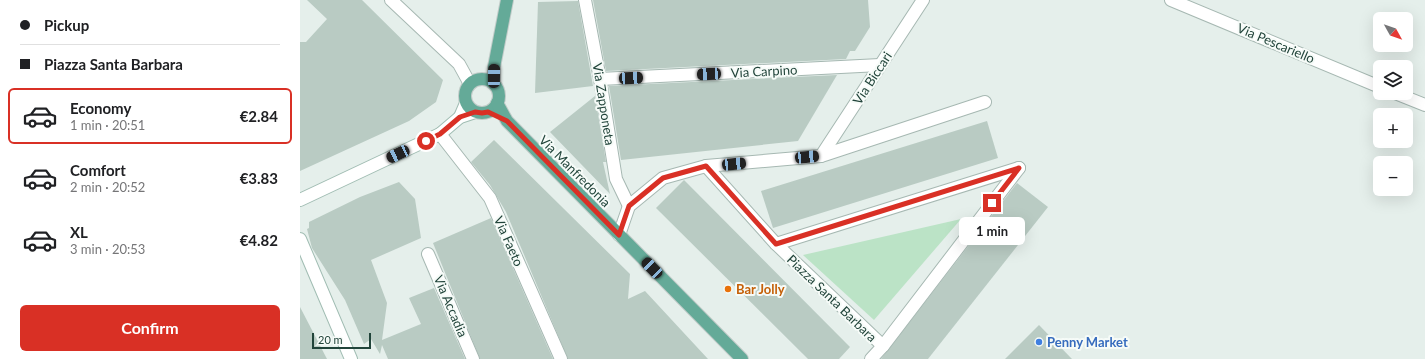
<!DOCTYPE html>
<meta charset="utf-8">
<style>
body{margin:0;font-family:Lato,sans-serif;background:#f2f2f2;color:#202124;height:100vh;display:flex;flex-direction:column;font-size:15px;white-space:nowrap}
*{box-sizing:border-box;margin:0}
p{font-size:13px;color:#757577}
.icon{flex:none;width:22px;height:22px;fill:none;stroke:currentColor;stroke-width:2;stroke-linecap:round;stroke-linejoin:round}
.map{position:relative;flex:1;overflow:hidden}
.sheet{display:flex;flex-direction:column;background:#fff;width:300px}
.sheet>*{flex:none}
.banner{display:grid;align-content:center;height:88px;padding:0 20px;background:#fff}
.needle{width:26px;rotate:130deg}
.tools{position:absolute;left:1073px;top:12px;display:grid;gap:8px}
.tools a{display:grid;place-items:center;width:40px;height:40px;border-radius:6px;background:#fff;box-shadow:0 4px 16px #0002;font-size:20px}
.scale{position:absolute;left:12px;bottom:10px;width:59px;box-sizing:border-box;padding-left:4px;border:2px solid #21443a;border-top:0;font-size:11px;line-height:14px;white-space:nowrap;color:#21443a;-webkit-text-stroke:3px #f6fbf8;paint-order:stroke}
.end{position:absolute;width:18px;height:18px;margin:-9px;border:5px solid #d93025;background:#fff;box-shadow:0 0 0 2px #fff}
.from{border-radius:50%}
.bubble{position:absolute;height:28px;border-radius:6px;background:#fff;box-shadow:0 4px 16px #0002;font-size:13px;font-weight:700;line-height:28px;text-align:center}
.car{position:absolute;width:12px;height:24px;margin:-12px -6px;border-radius:5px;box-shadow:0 0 3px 1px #0007;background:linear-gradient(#222 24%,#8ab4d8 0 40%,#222 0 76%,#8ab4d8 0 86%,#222 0)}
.banner b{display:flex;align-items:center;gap:14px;height:38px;font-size:15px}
.banner b+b{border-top:1px solid #e0e0e0}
.banner i{width:10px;height:10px;background:#202124}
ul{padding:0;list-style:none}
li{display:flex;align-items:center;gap:12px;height:56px;margin:0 8px 6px;padding:0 12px;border:2px solid transparent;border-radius:6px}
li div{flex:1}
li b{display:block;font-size:15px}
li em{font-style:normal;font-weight:700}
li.on{border-color:#d93025}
li>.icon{width:36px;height:36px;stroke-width:1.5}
.cta{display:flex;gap:8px;margin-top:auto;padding:8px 20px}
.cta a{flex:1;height:46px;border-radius:6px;background:#d93025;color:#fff;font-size:16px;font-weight:700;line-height:46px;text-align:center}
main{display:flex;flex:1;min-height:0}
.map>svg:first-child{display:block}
.green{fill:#bbe3c6}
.building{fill:#b9cbc3}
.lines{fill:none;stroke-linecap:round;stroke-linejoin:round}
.street-casing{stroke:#a6b8b2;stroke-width:14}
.secondary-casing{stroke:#a1bdb3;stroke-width:14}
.primary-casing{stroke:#c1cbc8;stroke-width:14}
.street{stroke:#fff;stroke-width:12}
.secondary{stroke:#fff;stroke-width:12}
.primary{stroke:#64aa98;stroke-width:12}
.route{stroke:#d93025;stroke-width:5}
.food-dot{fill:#e8710a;stroke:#f6fbf8;stroke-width:1.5}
.shop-dot{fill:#3f7fe0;stroke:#f6fbf8;stroke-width:1.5}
.labels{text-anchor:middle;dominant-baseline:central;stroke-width:4;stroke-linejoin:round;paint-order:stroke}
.street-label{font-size:13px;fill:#21443a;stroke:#f6fbf8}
.food-label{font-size:13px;font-weight:bold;fill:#c56008;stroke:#f6fbf8;text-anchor:start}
.shop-label{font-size:13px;font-weight:bold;fill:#366cbe;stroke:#f6fbf8;text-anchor:start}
</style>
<main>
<section class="sheet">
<div class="banner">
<b><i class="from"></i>Pickup</b>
<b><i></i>Piazza Santa Barbara</b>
</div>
<ul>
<li class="on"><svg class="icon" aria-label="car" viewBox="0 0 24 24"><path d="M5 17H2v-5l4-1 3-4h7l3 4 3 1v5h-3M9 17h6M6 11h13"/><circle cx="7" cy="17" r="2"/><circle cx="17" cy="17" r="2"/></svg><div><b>Economy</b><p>1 min · 20:51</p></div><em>€2.84</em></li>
<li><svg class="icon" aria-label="car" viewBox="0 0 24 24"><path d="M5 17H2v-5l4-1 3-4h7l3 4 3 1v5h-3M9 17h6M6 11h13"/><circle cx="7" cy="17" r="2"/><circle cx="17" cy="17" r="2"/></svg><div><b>Comfort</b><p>2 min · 20:52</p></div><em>€3.83</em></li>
<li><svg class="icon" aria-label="car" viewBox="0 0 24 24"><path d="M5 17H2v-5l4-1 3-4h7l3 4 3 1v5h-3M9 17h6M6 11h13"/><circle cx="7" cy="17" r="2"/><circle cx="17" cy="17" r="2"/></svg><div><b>XL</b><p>3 min · 20:53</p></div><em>€4.82</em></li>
</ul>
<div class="cta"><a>Confirm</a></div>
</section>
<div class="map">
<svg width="1125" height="359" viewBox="0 0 1125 359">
<rect width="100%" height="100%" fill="#e5efeb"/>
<!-- green -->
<polygon class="green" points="661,219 574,320 503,255"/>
<!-- building -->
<g class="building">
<polygon points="7,0 62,0 143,80 136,102 109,121 0,171 0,42 6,42 27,19"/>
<polygon points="293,0 568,0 570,27 555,51 550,51 546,59 306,71"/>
<polygon points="278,1 293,86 235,93 238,2"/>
<polygon points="537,75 498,141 321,160 309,86"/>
<polygon points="295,96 306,162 303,162 310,194 250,132"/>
<polygon points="687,121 698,158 473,228 461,191"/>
<polygon points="194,140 330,274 328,299 345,291 408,359 268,359 206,212 190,185 171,162"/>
<polygon points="384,180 550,347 539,359 508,359 356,208"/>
<polygon points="99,182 115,199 121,238 71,260 87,303 82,340 121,324 109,298 134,288 165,359 88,359 82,345 80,354 71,339 64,344 45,300 12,248 7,229 9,228 9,222 60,197"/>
<polygon points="717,183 748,207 628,359 581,359"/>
<polygon points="191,218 253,359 180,359 133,243"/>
<polygon points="0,307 27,359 0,359"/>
<polygon points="739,325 772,359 705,359"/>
</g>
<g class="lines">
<!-- street casing -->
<g class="street-casing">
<g id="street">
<polyline points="91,0 159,64 170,84"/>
<polyline points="285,0 300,79 316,179 329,206"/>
<polyline points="871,0 1080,87"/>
<polyline points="300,79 580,65"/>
<polyline points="1095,93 1125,105"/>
<polyline points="140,134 190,198 261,359"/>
<polyline points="521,156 623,0"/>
<polyline points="406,166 476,244 583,346 719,168"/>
<polyline points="319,235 329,206 363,178 406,166 521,156 685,102"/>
<polyline points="476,244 719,168"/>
<polyline points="128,254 173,359"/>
<polyline points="571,359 583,346"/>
</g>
</g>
<!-- secondary casing -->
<g class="secondary-casing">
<g id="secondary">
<polyline points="160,117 166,103"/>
<polyline points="0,200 140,134 160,117 175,112"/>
<polyline points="0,239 51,359"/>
</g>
</g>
<!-- primary casing -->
<g class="primary-casing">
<g id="primary">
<circle cx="182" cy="96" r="17"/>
<polyline points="194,84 194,67 207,0"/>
<polyline points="197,103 207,121 442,359"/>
</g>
</g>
<!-- street -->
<use href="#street" class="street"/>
<!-- secondary -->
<use href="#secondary" class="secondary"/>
<!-- primary -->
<use href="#primary" class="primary"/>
</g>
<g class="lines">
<!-- route -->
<polyline class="route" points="126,141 140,134 160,117 175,112 182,113 188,112 207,121 319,235 329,206 363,178 406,166 476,244 719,168 692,203"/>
</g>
<!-- markers -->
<circle class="food-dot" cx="428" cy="289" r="4"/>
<circle class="shop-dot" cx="739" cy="342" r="4"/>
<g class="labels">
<!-- street labels -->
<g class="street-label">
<text transform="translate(976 43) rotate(23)">Via Pescariello</text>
<text transform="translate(464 71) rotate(-3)">Via Carpino</text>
<text transform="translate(572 78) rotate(-57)">Via Biccari</text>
<text transform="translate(304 104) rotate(81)">Via Zapponeta</text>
<text transform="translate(275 171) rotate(45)">Via Manfredonia</text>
<text transform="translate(209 241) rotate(66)">Via Faeto</text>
<text transform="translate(532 298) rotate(44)">Piazza Santa Barbara</text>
<text transform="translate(151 306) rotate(67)">Via Accadia</text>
</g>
<!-- food labels -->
<g class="food-label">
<text x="436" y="289">Bar Jolly</text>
</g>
<!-- shop labels -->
<g class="shop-label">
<text x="747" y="342">Penny Market</text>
</g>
</g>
</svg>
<div class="tools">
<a><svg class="needle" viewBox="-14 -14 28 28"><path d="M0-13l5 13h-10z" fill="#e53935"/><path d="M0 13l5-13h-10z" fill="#757577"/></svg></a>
<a><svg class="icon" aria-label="layers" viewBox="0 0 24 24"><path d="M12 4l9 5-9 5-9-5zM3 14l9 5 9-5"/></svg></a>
<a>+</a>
<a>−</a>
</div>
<div class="scale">20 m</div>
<i class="end from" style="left:126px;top:141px"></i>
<i class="end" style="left:692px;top:203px"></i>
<div class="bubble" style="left:659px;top:217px;width:66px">1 min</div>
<i class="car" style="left:409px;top:74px;rotate:267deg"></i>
<i class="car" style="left:194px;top:76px;rotate:1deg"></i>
<i class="car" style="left:331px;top:78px;rotate:87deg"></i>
<i class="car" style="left:98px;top:154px;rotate:245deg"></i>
<i class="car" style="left:507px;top:157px;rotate:85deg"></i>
<i class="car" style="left:434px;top:164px;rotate:85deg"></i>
<i class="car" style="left:352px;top:268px;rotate:316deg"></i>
</div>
</main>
